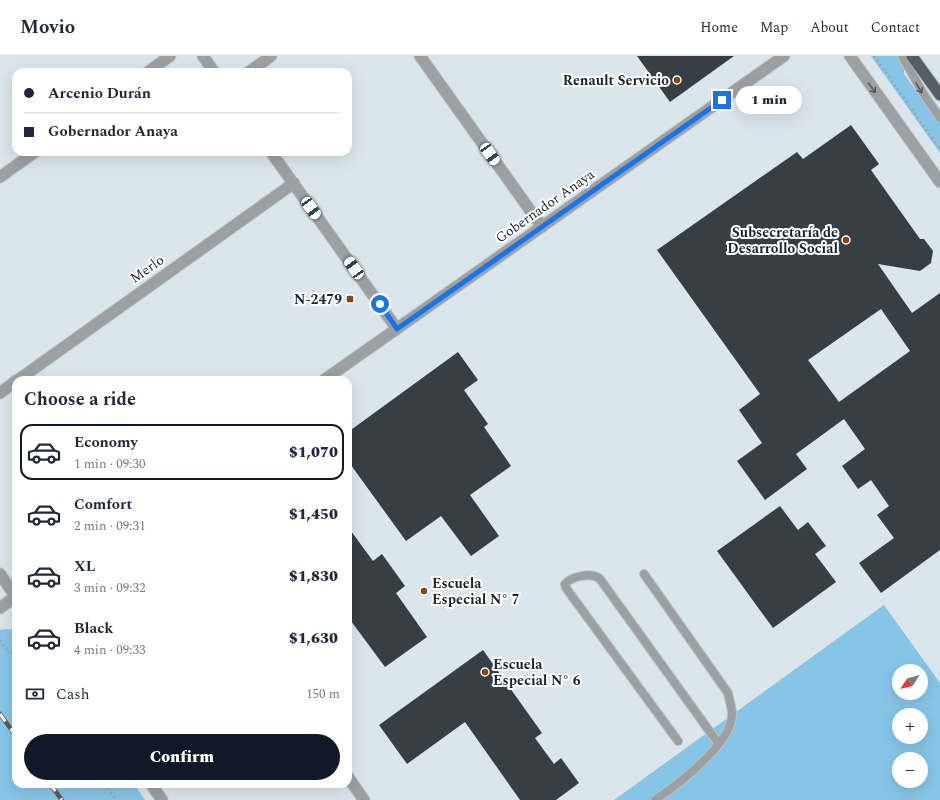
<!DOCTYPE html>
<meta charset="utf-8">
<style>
body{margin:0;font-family:Spectral,serif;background:#f6f6f7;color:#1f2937;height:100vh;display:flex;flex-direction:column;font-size:15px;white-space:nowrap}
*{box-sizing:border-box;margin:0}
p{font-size:13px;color:#747a83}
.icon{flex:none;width:22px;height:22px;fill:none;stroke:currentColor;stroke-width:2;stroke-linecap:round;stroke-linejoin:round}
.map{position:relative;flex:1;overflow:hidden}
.drawer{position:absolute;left:12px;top:320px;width:340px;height:412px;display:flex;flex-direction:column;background:#fff;border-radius:12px;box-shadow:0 4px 16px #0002}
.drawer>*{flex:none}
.hud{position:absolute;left:12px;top:12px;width:340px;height:88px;border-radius:12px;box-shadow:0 4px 16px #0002;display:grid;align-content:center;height:88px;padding:0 12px;background:#fff}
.needle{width:26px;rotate:234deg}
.fabs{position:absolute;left:892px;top:608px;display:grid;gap:8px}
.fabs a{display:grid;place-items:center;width:36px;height:36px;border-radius:50%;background:#fff;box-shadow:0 4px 16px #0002;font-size:20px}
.end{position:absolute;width:18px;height:18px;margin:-9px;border:5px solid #1a73e8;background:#fff;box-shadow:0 0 0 2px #fff}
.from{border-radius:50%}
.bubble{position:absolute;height:28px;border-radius:14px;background:#fff;box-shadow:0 4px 16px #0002;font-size:13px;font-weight:800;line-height:28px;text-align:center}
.car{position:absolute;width:12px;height:24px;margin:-12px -6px;border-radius:5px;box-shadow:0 0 3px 1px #0007;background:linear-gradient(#fff 24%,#345 0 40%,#fff 0 76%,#345 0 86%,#fff 0)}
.hud b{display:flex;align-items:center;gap:14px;height:38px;font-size:15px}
.hud b+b{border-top:1px solid #e0e1e3}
.hud i{width:10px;height:10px;background:#1f2937}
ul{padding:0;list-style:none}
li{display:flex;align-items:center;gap:12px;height:56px;margin:0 8px 6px;padding:0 4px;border:2px solid transparent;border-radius:12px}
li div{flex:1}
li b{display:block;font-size:15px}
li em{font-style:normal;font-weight:800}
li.on{border-color:#111827}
li>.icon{width:36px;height:36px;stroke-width:1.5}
h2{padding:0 12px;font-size:18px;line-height:48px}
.pay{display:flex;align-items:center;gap:10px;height:44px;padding:0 12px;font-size:15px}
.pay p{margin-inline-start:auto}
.primary-button{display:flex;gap:8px;margin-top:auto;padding:8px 12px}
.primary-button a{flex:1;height:46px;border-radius:24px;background:#111827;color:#fff;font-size:16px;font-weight:800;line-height:46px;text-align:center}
header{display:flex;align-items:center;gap:24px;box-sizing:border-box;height:56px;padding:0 20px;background:#fff;border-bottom:1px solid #e0e1e3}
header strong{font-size:19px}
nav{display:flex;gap:22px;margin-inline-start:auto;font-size:14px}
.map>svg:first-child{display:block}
.green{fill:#87c5e7;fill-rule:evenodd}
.building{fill:#373f44;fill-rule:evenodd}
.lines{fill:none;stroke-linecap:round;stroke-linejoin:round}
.service-casing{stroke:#b9c3c8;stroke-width:10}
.minor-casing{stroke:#b9c3c8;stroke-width:13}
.tertiary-casing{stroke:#b9c3c8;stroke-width:13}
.trunk-casing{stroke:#b9c3c8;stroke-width:13}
.path{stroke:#9da6aa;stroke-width:2.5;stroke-dasharray:2 3;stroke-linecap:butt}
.service{stroke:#9ca0a3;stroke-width:8}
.minor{stroke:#9ca0a3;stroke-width:11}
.tertiary{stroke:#9ca0a3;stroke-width:11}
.trunk{stroke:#565e64;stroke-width:11}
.rail-casing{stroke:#565c5f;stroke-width:4.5}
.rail{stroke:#fff;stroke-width:3;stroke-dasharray:9;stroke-linecap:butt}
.oneway{stroke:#575b5d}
.route{stroke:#1a73e8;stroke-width:5}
.poi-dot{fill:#874613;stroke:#fff;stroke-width:1.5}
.labels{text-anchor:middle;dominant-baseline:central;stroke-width:4;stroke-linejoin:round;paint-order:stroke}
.poi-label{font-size:14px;font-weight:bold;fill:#1e2224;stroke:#fff;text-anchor:end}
.street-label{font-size:14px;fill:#1e2224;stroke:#fff}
</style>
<header>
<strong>Movio</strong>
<nav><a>Home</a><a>Map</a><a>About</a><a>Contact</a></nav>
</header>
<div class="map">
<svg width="940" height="744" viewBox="0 0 940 744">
<rect width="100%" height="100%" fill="#dbe6ec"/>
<!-- green -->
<g class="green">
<polygon points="871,0 898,0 904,8 904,18 940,68 940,97"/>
<path d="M884 549 940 627V744H614ZM899 615H921V637H899ZM899 659H921V681H899ZM899 703H921V725H899Z"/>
<polygon points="7,573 16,575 16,728 134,728 145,744 0,744 0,574"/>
</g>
<!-- building -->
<g class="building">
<polygon points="637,0 734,0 670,46"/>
<path d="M851 69 879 108 871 114 920 183H924L933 195 931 207 920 215 878 208 912 257 940 237V494L881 537 859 507 894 482 877 459 889 450 871 424 858 433 842 410 865 393 844 363 796 398 807 413 765 444 737 405 762 387 739 354 760 338 657 194 797 96 803 103ZM881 253 910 295 839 346 808 304Z"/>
<polygon points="458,296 478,324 464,334 488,368 484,371 511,410 470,439 499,480 471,500 441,460 406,485 348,405 348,376"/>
<polygon points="780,450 798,474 808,466 826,490 815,498 836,526 773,572 717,495"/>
<polygon points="348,471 373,505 382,498 405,530 396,537 427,581 385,611 348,561"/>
<polygon points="483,594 542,677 535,682 554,708 561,702 579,727 556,744 520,744 465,666 407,708 379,669"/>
</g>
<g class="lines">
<!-- service casing -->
<g class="service-casing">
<g id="service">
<polyline points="902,0 923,37 940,62"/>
<path d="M644 518 728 637C729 643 732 651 732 658 733 687 677 729 655 744"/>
<path d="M678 685 566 532 565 528C572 520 592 516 600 523L718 687"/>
</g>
</g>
<!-- minor casing -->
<g class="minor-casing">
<g id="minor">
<polyline points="420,0 542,171"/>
<polyline points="148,16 170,0"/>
<polyline points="249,16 271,0"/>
<polyline points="0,121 35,96"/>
<polyline points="18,324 294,127"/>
<polyline points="0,337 16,325"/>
<polyline points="0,518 16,541"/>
<polyline points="348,721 364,744"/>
<polyline points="151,728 162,744"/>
</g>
</g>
<!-- tertiary casing -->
<g class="tertiary-casing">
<g id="tertiary">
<polyline points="203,0 214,16"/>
<polyline points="850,0 940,126"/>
<polyline points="271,96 397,273"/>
<polyline points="324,324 784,0"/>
<polyline points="0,552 16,540"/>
</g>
</g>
<!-- trunk casing -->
<g class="trunk-casing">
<polyline id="trunk" points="912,0 940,39"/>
</g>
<!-- path -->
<g class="path">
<polyline points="874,0 940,93"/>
<polyline points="0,584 16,606"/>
<polyline points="105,728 116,744"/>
</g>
<!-- service -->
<use href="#service" class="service"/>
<!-- minor -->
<use href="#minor" class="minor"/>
<!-- tertiary -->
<use href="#tertiary" class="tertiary"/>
<!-- trunk -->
<use href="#trunk" class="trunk"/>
<!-- rail casing -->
<g class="rail-casing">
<g id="rail">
<polyline points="0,658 16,680"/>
<polyline points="50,728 62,744"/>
</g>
</g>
<!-- rail -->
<use href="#rail" class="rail"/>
</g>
<!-- one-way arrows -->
<defs><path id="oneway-shaft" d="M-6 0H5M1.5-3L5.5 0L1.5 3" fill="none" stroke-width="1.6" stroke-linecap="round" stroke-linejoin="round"/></defs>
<g class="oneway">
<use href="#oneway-shaft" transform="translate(872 32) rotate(54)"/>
<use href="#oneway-shaft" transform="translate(919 32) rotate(59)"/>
</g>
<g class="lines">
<!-- route -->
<polyline class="route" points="380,248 397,273 722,44"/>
</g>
<!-- markers -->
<g class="poi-dot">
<circle cx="677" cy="24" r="4"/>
<circle cx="846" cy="184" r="4"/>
<rect x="346" y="239" width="8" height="8" rx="2"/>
<circle cx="424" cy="535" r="4"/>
<circle cx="485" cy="616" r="4"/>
</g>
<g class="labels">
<!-- poi labels -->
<g class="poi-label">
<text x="669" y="24">Renault Servicio</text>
<text x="838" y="176">Subsecretaría de<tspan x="838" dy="16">Desarrollo Social</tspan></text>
<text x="342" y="243">N-2479</text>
<text x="432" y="527" text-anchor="start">Escuela<tspan x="432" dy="16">Especial N° 7</tspan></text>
<text x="493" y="608" text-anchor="start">Escuela<tspan x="493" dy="16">Especial N° 6</tspan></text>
</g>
<!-- street labels -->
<g class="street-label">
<text transform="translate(545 150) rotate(-35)">Gobernador Anaya</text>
<text transform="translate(147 213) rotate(-35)">Merlo</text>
</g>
</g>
</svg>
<div class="fabs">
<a><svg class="needle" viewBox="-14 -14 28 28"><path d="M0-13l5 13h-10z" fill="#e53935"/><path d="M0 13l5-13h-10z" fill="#747a83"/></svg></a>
<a>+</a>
<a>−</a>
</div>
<i class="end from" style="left:380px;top:248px"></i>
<i class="end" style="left:722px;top:44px"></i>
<div class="bubble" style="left:736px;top:30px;width:66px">1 min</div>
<i class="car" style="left:490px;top:98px;rotate:145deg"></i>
<i class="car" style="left:311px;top:152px;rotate:145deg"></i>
<i class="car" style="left:354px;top:212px;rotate:325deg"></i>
<div class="hud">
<b><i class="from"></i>Arcenio Durán</b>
<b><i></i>Gobernador Anaya</b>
</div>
<section class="drawer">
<h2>Choose a ride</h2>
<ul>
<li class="on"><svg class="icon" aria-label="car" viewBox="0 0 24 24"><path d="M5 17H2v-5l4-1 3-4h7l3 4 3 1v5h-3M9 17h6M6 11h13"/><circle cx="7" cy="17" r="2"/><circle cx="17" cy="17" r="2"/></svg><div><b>Economy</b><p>1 min · 09:30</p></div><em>$1,070</em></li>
<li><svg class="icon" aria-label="car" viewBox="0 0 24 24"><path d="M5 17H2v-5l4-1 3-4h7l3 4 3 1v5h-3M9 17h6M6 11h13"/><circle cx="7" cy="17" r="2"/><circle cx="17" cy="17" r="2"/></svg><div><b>Comfort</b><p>2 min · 09:31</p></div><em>$1,450</em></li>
<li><svg class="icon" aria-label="car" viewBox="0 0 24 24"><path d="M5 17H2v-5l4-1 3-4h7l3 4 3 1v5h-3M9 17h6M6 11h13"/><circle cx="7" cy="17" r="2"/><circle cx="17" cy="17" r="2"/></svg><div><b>XL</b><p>3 min · 09:32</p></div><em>$1,830</em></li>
<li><svg class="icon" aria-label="car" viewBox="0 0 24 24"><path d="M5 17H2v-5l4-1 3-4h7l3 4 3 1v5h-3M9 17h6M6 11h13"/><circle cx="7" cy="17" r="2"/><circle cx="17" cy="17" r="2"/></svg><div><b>Black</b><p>4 min · 09:33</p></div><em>$1,630</em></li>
</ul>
<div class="pay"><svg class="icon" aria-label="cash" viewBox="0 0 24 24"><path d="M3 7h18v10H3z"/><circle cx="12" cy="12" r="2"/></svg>Cash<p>150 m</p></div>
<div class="primary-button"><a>Confirm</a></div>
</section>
</div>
